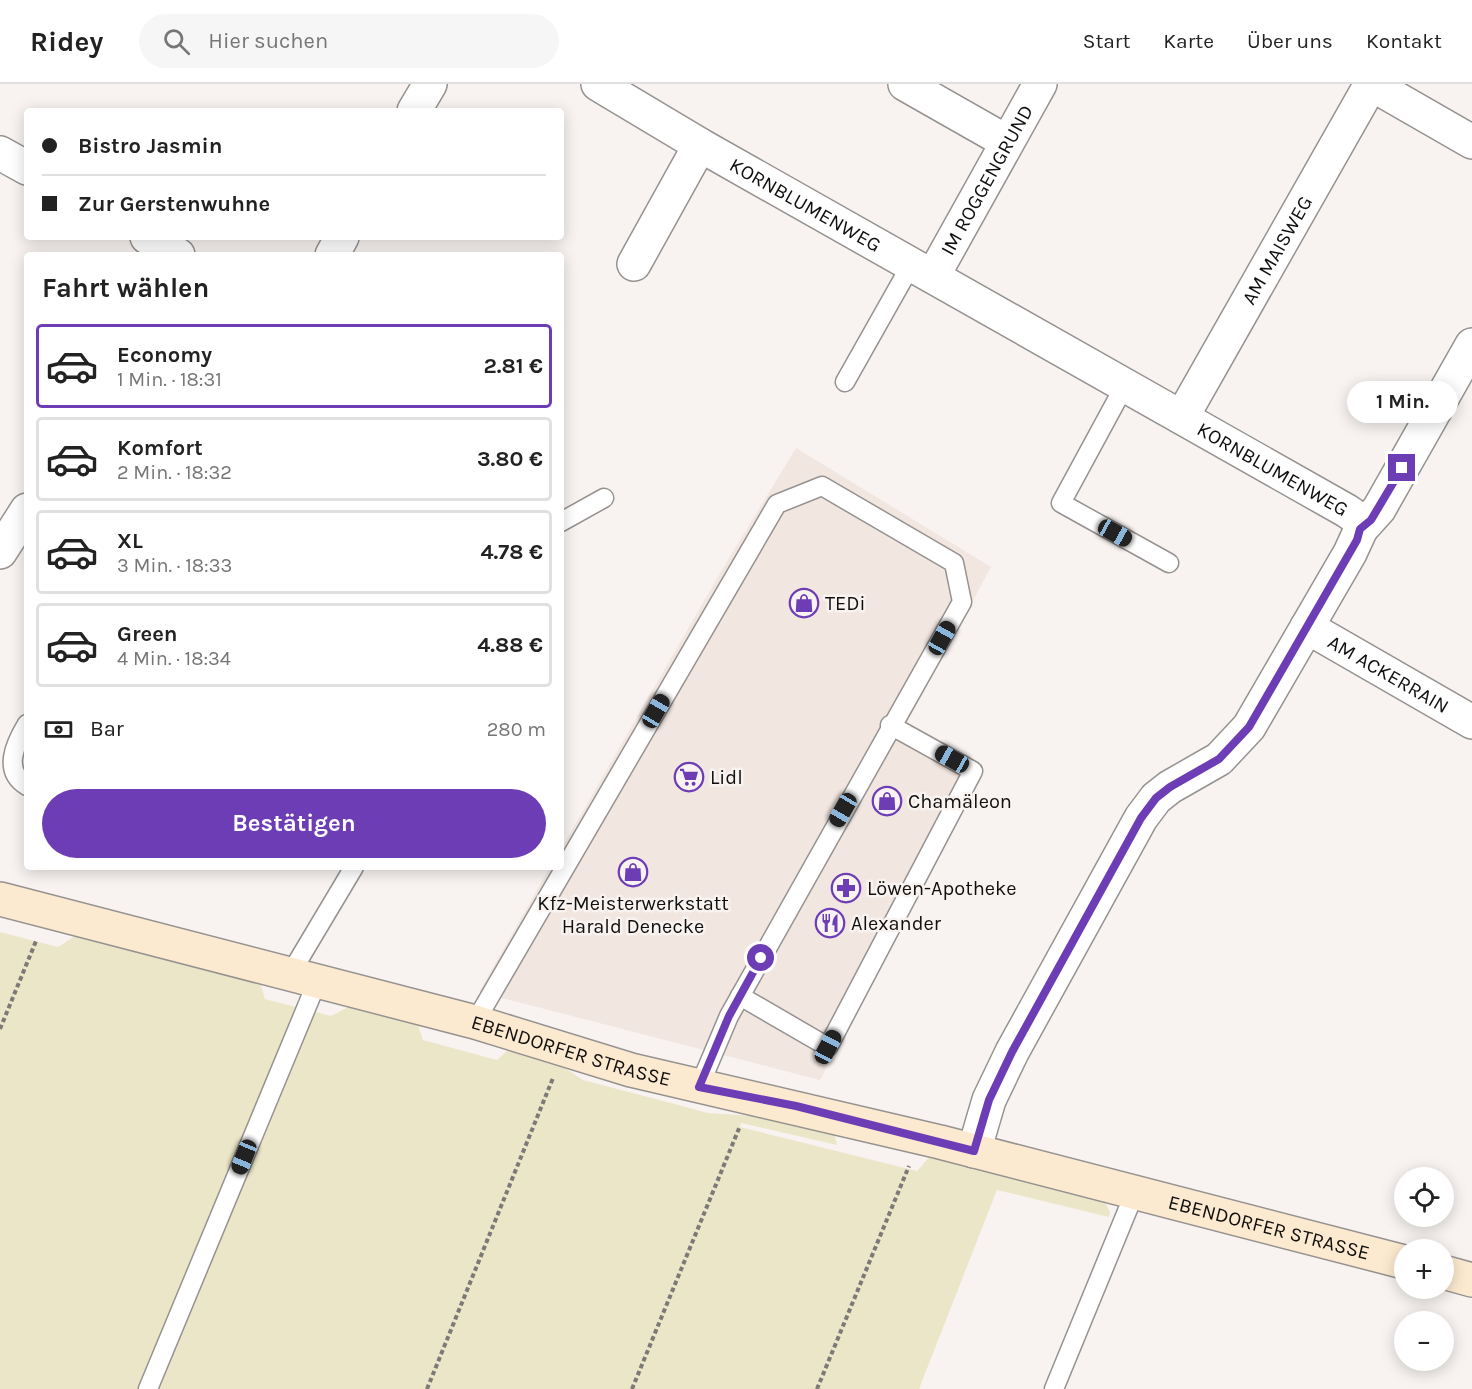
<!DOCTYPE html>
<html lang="de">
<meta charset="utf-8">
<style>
body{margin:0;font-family:Karla,sans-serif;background:#f6f6f6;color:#222;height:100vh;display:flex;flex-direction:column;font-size:22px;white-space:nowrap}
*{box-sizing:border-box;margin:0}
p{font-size:20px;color:#767676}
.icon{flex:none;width:33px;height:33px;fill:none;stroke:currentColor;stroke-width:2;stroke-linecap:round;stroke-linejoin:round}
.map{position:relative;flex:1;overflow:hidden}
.details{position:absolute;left:24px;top:168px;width:540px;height:618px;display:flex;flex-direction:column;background:#fff;border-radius:6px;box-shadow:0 3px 15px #0003}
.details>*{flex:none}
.banner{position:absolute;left:24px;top:24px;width:540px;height:132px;border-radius:6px;box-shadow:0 3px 15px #0003;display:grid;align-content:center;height:132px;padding:0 18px;background:#fff}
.fabs{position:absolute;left:1394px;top:1083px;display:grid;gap:12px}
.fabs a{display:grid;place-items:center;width:60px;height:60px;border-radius:50%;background:#fff;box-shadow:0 3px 15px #0003;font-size:30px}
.end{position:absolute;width:27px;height:27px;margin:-14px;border:8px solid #6d3db5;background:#fff;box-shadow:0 0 0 3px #fff}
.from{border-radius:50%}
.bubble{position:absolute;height:42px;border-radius:21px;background:#fff;box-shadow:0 3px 15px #0003;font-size:20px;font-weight:700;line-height:42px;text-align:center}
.car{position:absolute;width:18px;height:36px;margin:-18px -9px;border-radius:8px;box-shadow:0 0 4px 2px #0007;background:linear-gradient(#222 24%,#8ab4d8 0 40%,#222 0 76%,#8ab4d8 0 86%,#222 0)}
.banner b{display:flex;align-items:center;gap:21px;height:57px;font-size:22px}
.banner b+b{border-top:2px solid #e0e0e0}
.banner i{width:15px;height:15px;background:#222}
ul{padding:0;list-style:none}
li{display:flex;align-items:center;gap:18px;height:84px;margin:0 12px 9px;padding:0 6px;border:3px solid #e0e0e0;border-radius:6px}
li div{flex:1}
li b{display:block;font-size:22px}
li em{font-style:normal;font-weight:700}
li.active{border-color:#6d3db5}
li>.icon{width:54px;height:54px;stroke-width:1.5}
h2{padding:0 18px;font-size:27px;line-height:72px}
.pay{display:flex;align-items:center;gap:15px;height:66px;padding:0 18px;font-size:22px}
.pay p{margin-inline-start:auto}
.cta{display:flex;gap:12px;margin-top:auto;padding:12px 18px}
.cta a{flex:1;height:69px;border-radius:36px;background:#6d3db5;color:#fff;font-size:24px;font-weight:700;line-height:69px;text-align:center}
header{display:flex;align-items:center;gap:36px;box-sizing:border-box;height:84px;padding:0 30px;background:#fff;border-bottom:2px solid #e0e0e0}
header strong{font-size:28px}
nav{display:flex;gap:33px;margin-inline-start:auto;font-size:21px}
.search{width:420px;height:54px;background:#f6f6f6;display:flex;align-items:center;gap:15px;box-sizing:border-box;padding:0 21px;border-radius:33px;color:#767676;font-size:22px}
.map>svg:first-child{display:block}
.built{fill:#f1e6e0}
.green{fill:#ece6c9}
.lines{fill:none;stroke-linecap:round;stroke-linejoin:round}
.lane-casing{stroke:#969290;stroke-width:21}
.street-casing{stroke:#969290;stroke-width:36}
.secondary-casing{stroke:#969290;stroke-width:36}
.path{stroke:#7c7977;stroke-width:4;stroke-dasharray:4.5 3;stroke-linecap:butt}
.lane{stroke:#fff;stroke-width:18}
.street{stroke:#fff;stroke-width:33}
.secondary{stroke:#fcead0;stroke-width:33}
.route{stroke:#6d3db5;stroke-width:8}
.labels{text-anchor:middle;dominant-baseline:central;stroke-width:5;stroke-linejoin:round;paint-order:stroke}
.street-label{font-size:20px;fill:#100f0e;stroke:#f8f3f1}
.poi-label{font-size:20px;fill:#100f0e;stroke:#f8f3f1;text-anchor:start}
</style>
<header>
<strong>Ridey</strong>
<div class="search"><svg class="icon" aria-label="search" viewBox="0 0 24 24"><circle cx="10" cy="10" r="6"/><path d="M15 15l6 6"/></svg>Hier suchen</div>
<nav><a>Start</a><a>Karte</a><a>Über uns</a><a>Kontakt</a></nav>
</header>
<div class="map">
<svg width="1472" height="1305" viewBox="0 0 1472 1305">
<rect width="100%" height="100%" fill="#f8f3f1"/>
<!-- built -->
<polygon class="built" points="796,364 991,483 906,641 982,685 820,996 479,908 550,783 561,783 561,765 723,484"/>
<!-- green -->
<polygon class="green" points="0,848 58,863 78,850 260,898 265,915 331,932 350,922 417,938 423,956 497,976 512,962 568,986 583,996 671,1019 708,1029 770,1033 833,1045 837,1061 741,1039 740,1043 917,1087 931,1071 1103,1114 1110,1128 1109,1133 997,1106 919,1305 0,1305"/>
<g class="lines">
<!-- lane casing -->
<g class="lane-casing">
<g id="lane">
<polyline points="845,298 911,181"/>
<polyline points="1125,301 1061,419 1169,479"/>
<polyline points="561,438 604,414"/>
<path d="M27 640C15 660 2 687 27 702"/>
<polyline points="289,892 354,783"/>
<polyline points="740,912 828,963 973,687 890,641"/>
<polyline points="475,938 777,420 822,402 954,479 962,518 729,932 699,1003"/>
<polyline points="148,1305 317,898"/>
<polyline points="1054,1305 1135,1108"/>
</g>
</g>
<!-- street casing -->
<g class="street-casing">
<g id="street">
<path id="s1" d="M598 0 700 61 1347 427 1357 434 1361 445 1350 469 1249 643 1219 675 1170 703 1156 714 1141 734 1012 968 989 1016 974 1067"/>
<polyline points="905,0 1007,58"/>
<polyline points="1371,0 1472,58"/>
<polyline points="414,27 430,0"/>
<polyline points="0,69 27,84"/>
<polyline points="147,153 178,171"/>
<polyline points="332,171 342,153"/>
<polyline points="634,180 700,61"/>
<path id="s2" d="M933 192 1040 0"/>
<path id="s3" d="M1182 333 1371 0"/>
<polyline points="1361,445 1379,425 1472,261"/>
<polyline points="0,468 27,426"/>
<path id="s4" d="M1307 543 1472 638"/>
</g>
</g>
<!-- secondary casing -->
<g class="secondary-casing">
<g id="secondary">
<path id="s5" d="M0 815 475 938 631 986 940 1058 1404 1178"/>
<polyline points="1443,1188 1472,1196"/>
</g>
</g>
<!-- path -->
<g class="path">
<polyline points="0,945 36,857"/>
<polyline points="427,1305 553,994"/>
<polyline points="632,1305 740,1042"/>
<polyline points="817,1305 909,1082"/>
</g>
<!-- lane -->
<use href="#lane" class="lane"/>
<!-- street -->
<use href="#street" class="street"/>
<!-- secondary -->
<use href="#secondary" class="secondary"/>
</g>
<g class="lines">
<!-- route -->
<polyline class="route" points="761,874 729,932 699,1003 796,1022 974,1067 989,1016 1012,968 1141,734 1156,714 1170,703 1219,675 1249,643 1357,456 1360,445 1371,436 1402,384"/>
</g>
<!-- icons -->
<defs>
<g id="shop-ring" transform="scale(1.5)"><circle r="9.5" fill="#f8f3f1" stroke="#6d3db5" stroke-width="1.5"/><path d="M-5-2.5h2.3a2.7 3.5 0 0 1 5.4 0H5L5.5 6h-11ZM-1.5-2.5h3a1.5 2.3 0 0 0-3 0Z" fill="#6d3db5"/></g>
<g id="supermarket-ring" transform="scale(1.5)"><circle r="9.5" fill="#f8f3f1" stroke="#6d3db5" stroke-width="1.5"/><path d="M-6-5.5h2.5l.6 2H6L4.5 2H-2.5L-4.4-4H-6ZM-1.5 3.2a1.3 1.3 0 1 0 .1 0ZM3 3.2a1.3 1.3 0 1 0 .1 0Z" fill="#6d3db5"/></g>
<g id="pharmacy-ring" transform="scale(1.5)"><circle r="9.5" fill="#f8f3f1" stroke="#6d3db5" stroke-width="1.5"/><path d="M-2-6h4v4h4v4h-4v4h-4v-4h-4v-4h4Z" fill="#6d3db5"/></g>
<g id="restaurant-ring" transform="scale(1.5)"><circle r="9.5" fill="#f8f3f1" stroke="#6d3db5" stroke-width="1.5"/><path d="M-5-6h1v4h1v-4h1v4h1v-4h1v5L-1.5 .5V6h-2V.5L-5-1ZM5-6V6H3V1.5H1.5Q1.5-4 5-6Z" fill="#6d3db5"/></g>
</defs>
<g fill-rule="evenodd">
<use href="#shop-ring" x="804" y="519"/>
<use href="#supermarket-ring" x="689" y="693"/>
<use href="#shop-ring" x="887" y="717"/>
<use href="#shop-ring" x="633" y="788"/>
<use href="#pharmacy-ring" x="846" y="804"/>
<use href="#restaurant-ring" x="830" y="839"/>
</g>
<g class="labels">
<!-- street labels -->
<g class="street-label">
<text stroke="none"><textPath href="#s2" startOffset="110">IM ROGGENGRUND</textPath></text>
<text stroke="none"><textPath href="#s1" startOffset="240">KORNBLUMENWEG</textPath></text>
<text stroke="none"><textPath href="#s3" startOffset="192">AM MAISWEG</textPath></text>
<text stroke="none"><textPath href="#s1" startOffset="777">KORNBLUMENWEG</textPath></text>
<text stroke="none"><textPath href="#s4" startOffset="94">AM ACKERRAIN</textPath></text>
<text stroke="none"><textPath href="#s5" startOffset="591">EBENDORFER STRASSE</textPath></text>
<text stroke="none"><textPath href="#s5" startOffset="1311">EBENDORFER STRASSE</textPath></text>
</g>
<!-- poi labels -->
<g class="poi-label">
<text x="825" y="519">TEDi</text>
<text x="710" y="693">Lidl</text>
<text x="908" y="717">Chamäleon</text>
<text x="867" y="804">Löwen-Apotheke</text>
<text x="633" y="819" text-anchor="middle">Kfz-Meisterwerkstatt<tspan x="633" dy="23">Harald Denecke</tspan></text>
<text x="851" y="839">Alexander</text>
</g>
</g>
</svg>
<div class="fabs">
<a><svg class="icon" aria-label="locate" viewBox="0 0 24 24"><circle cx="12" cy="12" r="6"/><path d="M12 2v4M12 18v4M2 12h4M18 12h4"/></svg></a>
<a>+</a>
<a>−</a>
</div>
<i class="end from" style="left:761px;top:874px"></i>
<i class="end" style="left:1402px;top:384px"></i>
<div class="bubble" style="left:1347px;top:297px;width:111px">1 Min.</div>
<i class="car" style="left:1115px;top:449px;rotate:119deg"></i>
<i class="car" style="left:942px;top:554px;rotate:29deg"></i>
<i class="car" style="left:656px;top:627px;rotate:30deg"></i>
<i class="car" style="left:952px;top:675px;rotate:299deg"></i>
<i class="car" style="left:843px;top:726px;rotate:210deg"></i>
<i class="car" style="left:828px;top:963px;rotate:28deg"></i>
<i class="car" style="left:244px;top:1073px;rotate:202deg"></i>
<div class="banner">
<b><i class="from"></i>Bistro Jasmin</b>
<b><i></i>Zur Gerstenwuhne</b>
</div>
<section class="details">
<h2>Fahrt wählen</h2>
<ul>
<li class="active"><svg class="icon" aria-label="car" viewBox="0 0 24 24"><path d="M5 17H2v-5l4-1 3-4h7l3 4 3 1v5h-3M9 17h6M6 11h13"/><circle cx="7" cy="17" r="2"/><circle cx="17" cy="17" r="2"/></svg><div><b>Economy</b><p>1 Min. · 18:31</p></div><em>2.81 €</em></li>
<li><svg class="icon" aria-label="car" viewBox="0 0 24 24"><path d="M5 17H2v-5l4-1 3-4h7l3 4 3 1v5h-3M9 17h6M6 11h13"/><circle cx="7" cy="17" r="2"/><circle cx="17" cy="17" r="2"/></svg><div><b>Komfort</b><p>2 Min. · 18:32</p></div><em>3.80 €</em></li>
<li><svg class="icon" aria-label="car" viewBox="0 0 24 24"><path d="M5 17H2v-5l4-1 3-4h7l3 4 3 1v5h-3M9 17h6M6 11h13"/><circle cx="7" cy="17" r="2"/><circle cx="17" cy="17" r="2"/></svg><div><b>XL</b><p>3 Min. · 18:33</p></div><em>4.78 €</em></li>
<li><svg class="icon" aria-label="car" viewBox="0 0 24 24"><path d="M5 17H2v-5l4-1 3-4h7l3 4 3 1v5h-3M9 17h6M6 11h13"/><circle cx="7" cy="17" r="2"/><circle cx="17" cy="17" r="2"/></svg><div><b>Green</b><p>4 Min. · 18:34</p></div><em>4.88 €</em></li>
</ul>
<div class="pay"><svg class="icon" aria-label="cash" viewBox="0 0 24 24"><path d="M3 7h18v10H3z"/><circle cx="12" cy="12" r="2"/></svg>Bar<p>280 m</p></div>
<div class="cta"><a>Bestätigen</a></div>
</section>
</div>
